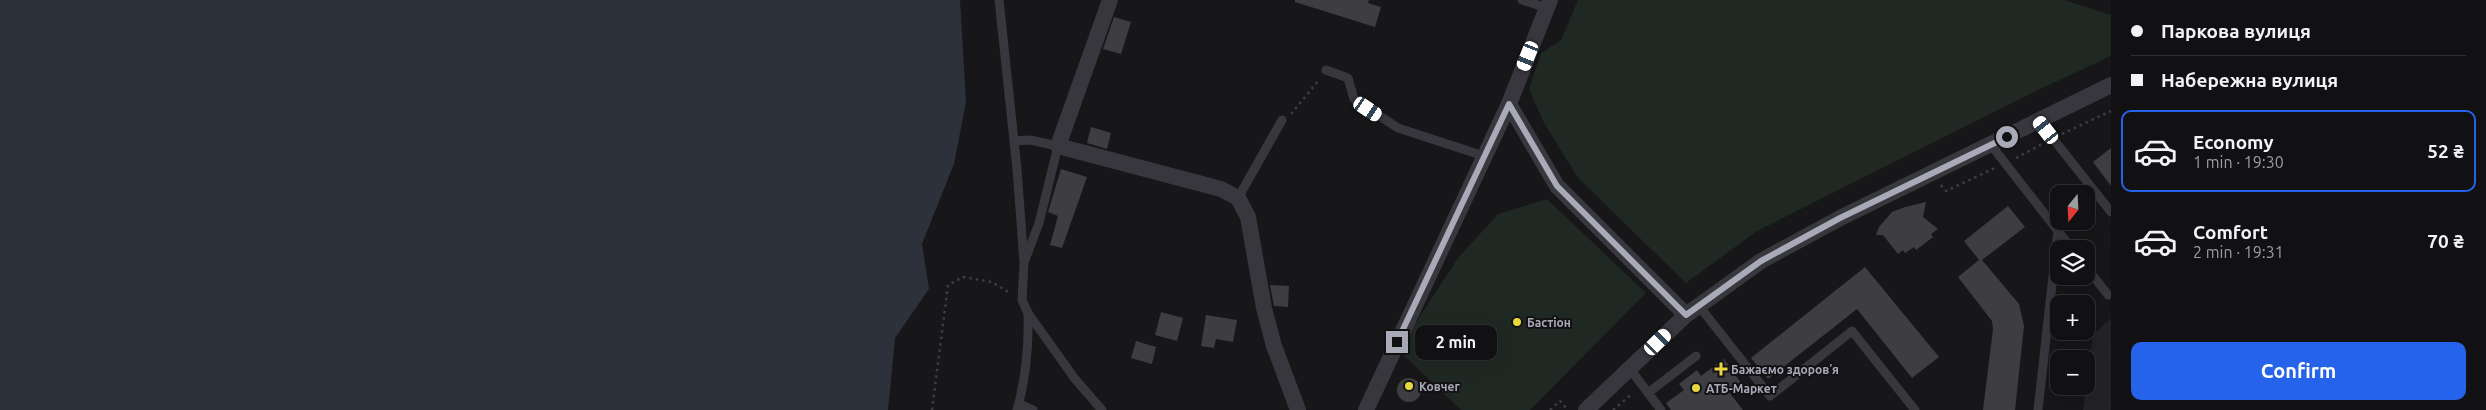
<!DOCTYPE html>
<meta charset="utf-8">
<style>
body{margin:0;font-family:Ubuntu,sans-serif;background:#1a191b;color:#f1f3f6;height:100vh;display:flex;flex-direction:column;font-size:19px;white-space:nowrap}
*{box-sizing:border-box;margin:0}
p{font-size:16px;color:#9c9d9f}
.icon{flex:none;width:28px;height:28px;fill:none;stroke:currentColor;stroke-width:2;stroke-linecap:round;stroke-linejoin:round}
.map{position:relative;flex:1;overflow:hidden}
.sheet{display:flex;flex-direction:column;background:#111012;width:375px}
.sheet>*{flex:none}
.top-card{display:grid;align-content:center;height:110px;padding:0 20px;background:#111012}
.needle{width:32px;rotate:198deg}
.buttons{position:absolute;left:2050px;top:185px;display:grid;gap:10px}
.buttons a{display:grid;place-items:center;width:45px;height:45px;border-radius:10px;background:#111012;box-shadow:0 5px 20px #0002,0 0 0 1px #303032;font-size:25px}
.end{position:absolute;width:22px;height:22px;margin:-11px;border:6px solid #a9aab7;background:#111;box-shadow:0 0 0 2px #111}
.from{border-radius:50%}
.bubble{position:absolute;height:35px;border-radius:10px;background:#111012;box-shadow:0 5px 20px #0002,0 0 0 1px #303032;font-size:16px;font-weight:700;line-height:35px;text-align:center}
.car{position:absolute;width:15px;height:30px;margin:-15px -8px;border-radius:6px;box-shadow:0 0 4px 1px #0007;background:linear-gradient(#fff 24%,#345 0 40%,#fff 0 76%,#345 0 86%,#fff 0)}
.top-card b{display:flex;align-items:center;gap:18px;height:48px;font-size:19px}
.top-card b+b{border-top:1px solid #303032}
.top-card i{width:12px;height:12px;background:#f1f3f6}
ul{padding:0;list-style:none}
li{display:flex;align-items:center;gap:15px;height:82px;margin:0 10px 8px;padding:0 10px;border:2px solid transparent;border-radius:10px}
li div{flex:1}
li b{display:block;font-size:19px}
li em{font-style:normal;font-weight:700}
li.active{border-color:#2563eb}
li>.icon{width:45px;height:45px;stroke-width:1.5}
.cta{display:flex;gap:10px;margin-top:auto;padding:10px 20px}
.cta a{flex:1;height:58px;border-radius:10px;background:#2563eb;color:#fff;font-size:20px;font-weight:700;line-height:58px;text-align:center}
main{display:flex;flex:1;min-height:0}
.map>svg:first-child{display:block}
.built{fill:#232225}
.green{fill:#202823}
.water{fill:#2d313b}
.building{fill:#3e3e42}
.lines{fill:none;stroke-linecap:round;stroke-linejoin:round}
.path{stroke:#3d3e44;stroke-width:2.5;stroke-dasharray:2.5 4;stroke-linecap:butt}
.lane{stroke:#38373d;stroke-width:9}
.street{stroke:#38373d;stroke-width:16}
.route{stroke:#a9aab7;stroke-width:6}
.poi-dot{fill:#e8d73e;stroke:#121113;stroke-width:2}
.labels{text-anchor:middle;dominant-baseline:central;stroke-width:4;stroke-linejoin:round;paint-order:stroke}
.poi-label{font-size:12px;font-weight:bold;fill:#a9aab7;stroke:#121113;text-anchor:start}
</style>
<main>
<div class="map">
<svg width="2111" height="410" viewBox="0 0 2111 410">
<rect width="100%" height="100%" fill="#171618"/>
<!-- built -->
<polygon class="built" points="2111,318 2111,410 2083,410 2093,335"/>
<!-- green -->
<g class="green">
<polygon points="1578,0 2064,0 2111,15 2111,56 2034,92 1757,231 1686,283 1578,178 1544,123 1529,89 1541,53 1561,40"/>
<polygon points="1547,199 1646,293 1530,410 1461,410 1398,350 1458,258 1498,214"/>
</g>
<!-- water -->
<polygon class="water" points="0,0 960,0 966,102 954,164 922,244 929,289 895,338 888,410 0,410"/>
<!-- building -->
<g class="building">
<polygon points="1295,0 1369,0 1368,3 1381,7 1375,27 1295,2"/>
<polygon points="1114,17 1131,22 1121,54 1103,49"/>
<polygon points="1091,127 1111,133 1107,149 1087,143"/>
<polygon points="2111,148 2111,186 2093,162"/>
<polygon points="1061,169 1087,177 1062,248 1050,245 1058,216 1048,212"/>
<polygon points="1926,202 1923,217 1938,229 1931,234 1933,237 1916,250 1914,247 1905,253 1903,250 1898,254 1883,235 1876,235 1879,227 1892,212 1905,207"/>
<polygon points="2008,206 2025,227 1982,260 2019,304 2024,326 2015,410 1983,410 1993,329 1992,321 1958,277 1979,260 1964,241"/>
<polygon points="1865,267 1939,357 1912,378 1857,309 1768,379 1751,358"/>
<polygon points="1270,285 1289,286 1288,307 1274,306"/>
<polygon points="1161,312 1183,318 1177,341 1155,335"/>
<polygon points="1206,315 1237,320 1233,342 1216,339 1214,348 1201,346"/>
<polygon points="1136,341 1156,347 1152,364 1131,358"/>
<polygon points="1724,359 1741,383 1729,392 1743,410 1671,410 1666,403 1684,390 1679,384 1697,370 1701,376"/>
<circle cx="1409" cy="390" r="12"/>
</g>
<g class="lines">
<!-- path -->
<g class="path">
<polyline points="1291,114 1319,80"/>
<polyline points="2062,134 2111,111"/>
<polyline points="2016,158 2042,144"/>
<polyline points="1941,185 1946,191 1995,168"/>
<polyline points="932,410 948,285 963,277 992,282 1010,293"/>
<polyline points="1550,410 1560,401 1568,410"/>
<polyline points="1613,410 1633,393"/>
</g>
<!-- lane -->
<g class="lane">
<polyline points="999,0 1017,169 1024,263 1022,300 1028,313 1075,379 1102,410"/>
<polyline points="1522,0 1547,8"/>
<polyline points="1326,70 1348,78 1354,99 1398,128 1484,156"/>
<polyline points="2039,121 2111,212"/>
<polyline points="1014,141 1030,140 1058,146 1039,223 1025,260"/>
<polyline points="1991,145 2072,249"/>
<polyline points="1238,198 1282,120"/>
<polyline points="2086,267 2108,295"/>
<polyline points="1699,306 1770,396 1852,331 1915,410"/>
<polyline points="1630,369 1661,410"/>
<polyline points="1648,393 1696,356"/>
<polyline points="1019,404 1033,410"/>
<path d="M1017 410C1026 378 1029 346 1028 313"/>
<polyline points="2038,410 2058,231"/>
</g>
<!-- street -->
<g class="street">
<polyline points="1110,0 1058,146 1221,189 1238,198 1248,217 1264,308 1274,346 1298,410"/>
<polyline points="1509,104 1557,186 1686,315"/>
<polyline points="1366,410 1509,104 1550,0"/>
<polyline points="1586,410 1686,315 1761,261 1840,218 2111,85"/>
</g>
</g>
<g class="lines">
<!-- route -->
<polyline class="route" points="1397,342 1509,104 1557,186 1686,315 1761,261 1840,218 2007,137"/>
</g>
<!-- markers -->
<g class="poi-dot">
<circle cx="1517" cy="322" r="5"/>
<path d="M1718.5 361.5h5v5h5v5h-5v5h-5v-5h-5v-5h5z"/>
<circle cx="1409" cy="386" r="5"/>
<circle cx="1696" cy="388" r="5"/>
</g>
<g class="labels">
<!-- poi labels -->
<g class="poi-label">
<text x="1527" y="322">Бастіон</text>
<text x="1731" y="369">Бажаємо здоровʼя</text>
<text x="1419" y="386">Ковчег</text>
<text x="1706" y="388">АТБ-Маркет</text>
</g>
</g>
</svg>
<div class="buttons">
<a><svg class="needle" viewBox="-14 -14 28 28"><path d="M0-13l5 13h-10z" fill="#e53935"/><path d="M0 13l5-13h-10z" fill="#9c9d9f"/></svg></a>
<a><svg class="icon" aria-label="layers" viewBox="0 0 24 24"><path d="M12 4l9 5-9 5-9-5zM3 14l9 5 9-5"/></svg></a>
<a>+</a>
<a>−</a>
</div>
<i class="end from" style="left:2007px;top:137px"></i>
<i class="end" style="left:1397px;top:342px"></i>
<div class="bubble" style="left:1415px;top:325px;width:82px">2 min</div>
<i class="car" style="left:1528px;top:56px;rotate:202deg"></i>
<i class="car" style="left:1368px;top:109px;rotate:124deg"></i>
<i class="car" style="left:2046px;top:130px;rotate:322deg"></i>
<i class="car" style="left:1658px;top:342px;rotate:46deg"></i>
</div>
<section class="sheet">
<div class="top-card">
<b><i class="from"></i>Паркова вулиця</b>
<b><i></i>Набережна вулиця</b>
</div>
<ul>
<li class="active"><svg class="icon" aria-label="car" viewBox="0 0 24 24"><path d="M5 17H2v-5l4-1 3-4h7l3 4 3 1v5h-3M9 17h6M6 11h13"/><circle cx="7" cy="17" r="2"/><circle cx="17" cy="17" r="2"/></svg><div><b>Economy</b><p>1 min · 19:30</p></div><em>52 ₴</em></li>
<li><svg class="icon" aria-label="car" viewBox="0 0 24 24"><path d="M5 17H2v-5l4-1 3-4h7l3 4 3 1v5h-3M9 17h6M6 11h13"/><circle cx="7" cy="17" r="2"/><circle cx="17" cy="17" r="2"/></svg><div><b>Comfort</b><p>2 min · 19:31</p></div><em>70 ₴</em></li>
</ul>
<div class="cta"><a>Confirm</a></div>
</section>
</main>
